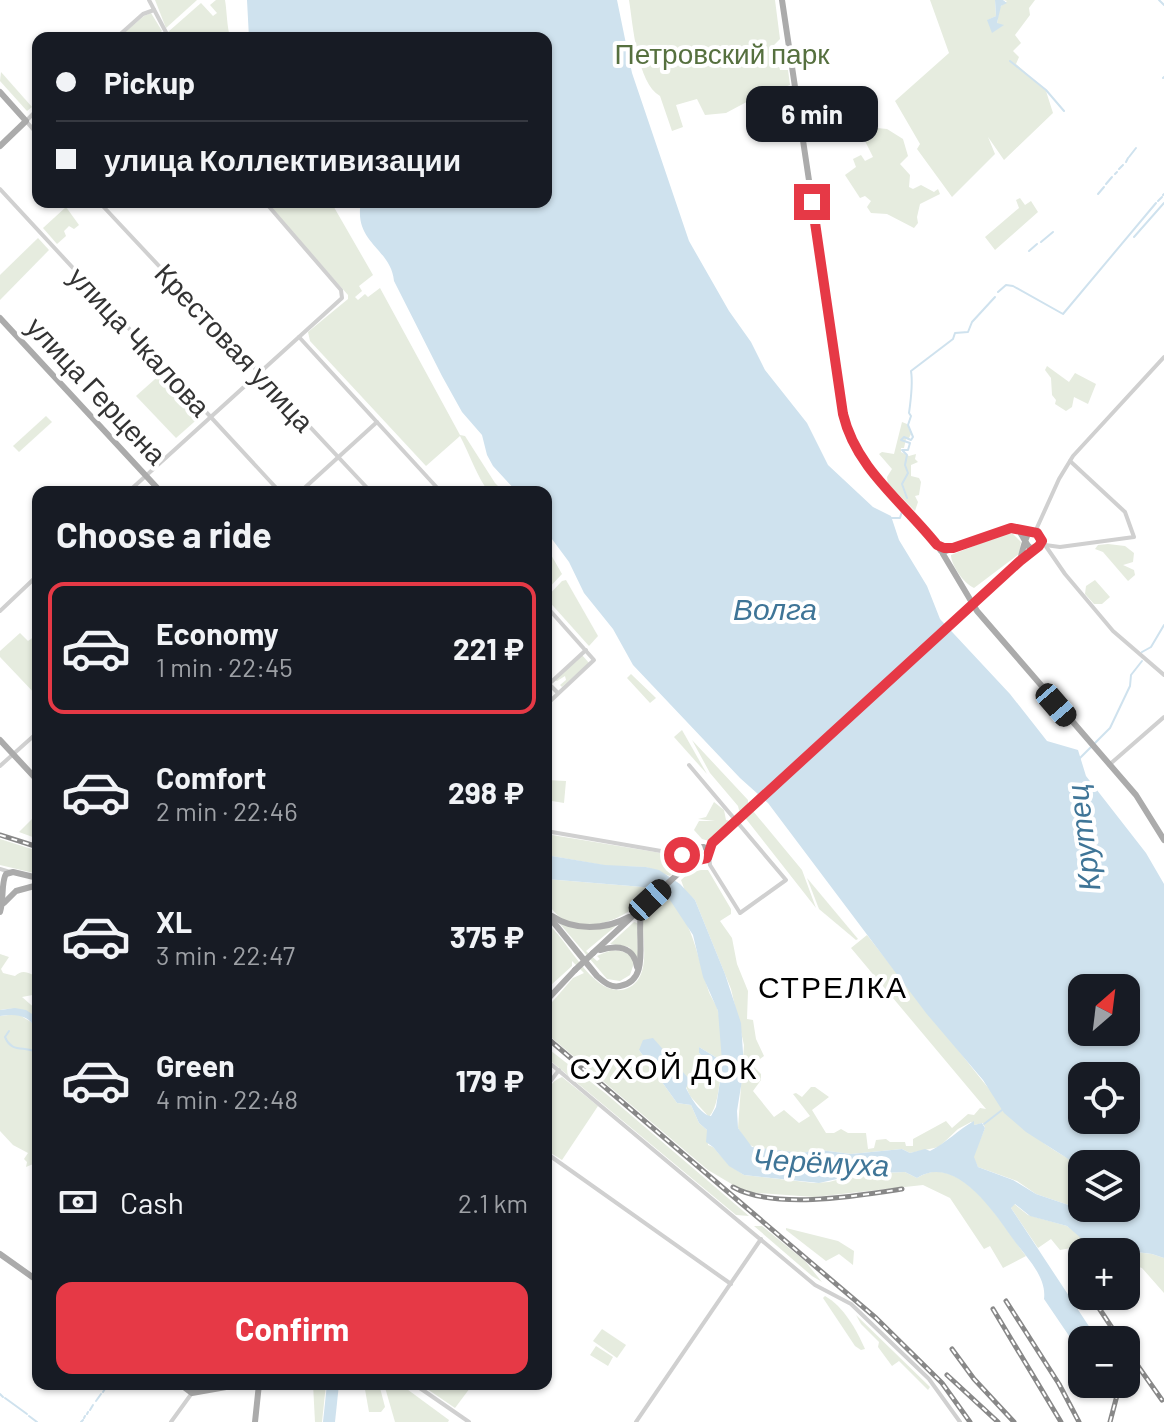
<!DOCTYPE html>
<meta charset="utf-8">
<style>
body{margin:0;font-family:Barlow,sans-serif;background:#20242c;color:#f1f3f6;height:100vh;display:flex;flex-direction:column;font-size:30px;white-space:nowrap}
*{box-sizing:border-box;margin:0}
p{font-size:26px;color:#9ea1a6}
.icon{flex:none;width:44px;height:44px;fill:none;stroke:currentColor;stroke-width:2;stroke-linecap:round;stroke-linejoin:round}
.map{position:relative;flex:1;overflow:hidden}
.sheet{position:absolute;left:32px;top:486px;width:520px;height:904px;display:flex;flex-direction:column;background:#171b24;border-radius:16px;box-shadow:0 2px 6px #0004}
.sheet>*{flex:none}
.guide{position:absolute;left:32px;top:32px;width:520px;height:176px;border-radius:16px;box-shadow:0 2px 6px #0004;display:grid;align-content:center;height:176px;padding:0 24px;background:#171b24}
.needle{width:52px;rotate:28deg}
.tools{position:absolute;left:1068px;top:974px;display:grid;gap:16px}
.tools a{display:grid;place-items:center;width:72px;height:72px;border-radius:16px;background:#171b24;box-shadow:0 2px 6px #0004;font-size:40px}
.end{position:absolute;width:36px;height:36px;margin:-18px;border:10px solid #e63946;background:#fff;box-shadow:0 0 0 4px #fff}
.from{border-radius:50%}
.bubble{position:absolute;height:56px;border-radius:16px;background:#171b24;box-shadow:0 2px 6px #0004;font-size:26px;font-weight:700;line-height:56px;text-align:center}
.car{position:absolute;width:24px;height:48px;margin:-24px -12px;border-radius:10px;box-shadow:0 0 6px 2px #0007;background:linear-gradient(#222 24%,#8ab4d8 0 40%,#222 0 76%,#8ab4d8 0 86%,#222 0)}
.guide b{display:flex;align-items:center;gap:28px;height:76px;font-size:30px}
.guide b+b{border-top:2px solid #363941}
.guide i{width:20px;height:20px;background:#f1f3f6}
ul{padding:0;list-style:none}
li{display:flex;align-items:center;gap:24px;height:132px;margin:0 16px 12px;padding:0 8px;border:4px solid transparent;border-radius:16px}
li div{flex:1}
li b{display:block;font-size:30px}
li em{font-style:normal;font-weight:700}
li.on{border-color:#e63946}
li>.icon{width:72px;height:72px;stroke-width:1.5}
h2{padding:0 24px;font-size:36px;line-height:96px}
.pay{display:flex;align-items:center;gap:20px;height:88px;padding:0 24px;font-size:30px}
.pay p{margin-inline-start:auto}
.primary-button{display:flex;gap:16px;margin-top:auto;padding:16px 24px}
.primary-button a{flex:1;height:92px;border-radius:16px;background:#e63946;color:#fff;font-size:32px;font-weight:700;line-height:92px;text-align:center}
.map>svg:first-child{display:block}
.green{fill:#e6ecdf}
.water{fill:#cfe2ee;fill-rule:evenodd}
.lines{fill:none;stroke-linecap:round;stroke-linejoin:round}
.stream{stroke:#cfe2ee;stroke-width:2}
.minor{stroke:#d0d0d0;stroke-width:4}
.major{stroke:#ababab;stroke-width:6}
.rail-casing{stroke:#888;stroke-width:5}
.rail{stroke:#fff;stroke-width:2;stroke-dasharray:6;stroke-linecap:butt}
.major-bridge{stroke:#ababab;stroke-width:6}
.route{stroke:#e63946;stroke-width:10}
.labels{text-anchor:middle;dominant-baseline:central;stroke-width:8;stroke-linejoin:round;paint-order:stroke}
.park-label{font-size:28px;fill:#56703f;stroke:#fff}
.street-label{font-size:28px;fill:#333;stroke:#fff}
.water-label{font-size:30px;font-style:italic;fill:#3f7597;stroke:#fff}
.neighbourhood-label{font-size:30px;letter-spacing:2px;fill:#000;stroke:#fff}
</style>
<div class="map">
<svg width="1164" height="1422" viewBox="0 0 1164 1422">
<rect width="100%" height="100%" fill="#fff"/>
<!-- green -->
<g class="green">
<polygon points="155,0 197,0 166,28"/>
<path d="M216 0H225C227 11 227 31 231 38H172L168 32 201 3 213 16 217 13 210 5Z"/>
<path d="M629 0H775L780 39 774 45 780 70H788L790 85 754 98 726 113 705 115 697 99 676 105 683 127 672 131 660 96C637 83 633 25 629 0Z"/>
<polygon points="930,0 995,0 996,16 988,20 997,24 999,8 1007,1 1003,0 1035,0 1029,8 1030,15 1015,35 1021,43 1013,51 1019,57 1016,64 1046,91 1053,113 1004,160 988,137 995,154 952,197 917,149 920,144 895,101 949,53"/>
<polygon points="151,13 162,31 154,38 118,38 144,16"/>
<polygon points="1,72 32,107 27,111 0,81"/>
<polygon points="877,128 887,129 903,139 908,156 900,164 910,175 909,187 913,189 921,185 934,192 938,189 940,194 920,204 917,217 918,223 914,228 887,214 871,213 867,207 871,201 865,196 860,198 845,175 856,167 853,159 861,155 865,161 873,157 865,141 874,135 866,133"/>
<polygon points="1020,198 1025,205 1031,201 1038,212 995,250 985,237 1019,208 1016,200"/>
<path d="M270 202H331L373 275 359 286 362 291 355 297 358 300 365 294 368 297 380 288 460 435 465 436 495 483 504 492H489C478 479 469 453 460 436L426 466 310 341 308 332 348 299V295L274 211Z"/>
<polygon points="66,207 79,225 74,229 69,226 64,231 66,236 57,244 43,228"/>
<polygon points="38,238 49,250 0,300 0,275"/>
<polygon points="1047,366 1069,382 1075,373 1096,384 1088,404 1074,397 1072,407 1066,411 1055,404 1056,400 1052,395 1051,378 1045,370"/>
<polygon points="163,372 202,415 176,438 136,396"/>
<polygon points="46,416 52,422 19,452 13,446"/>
<polygon points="902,422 907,424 911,434 909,438 906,439 904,448 901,448 901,452 909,456 916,454 915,459 918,462 911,465 911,476 919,478 921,482 919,495 915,496 918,502 915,511 888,484 887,477 892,469 879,454 882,452 894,454"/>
<path d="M1007 533 1013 534 1021 542 1019 554 974 588C964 584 951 565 951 555Z"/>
<polygon points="1108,544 1125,546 1134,553 1133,562 1123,565 1134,570 1135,575 1128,581 1103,552 1095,549 1098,545"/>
<polygon points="546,546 562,574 546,591 546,585 552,577 546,568"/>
<polygon points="566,580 598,636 589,646 546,598 562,581"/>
<polygon points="1095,580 1110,597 1102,604 1094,604 1085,594 1086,586"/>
<polygon points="20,633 28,641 38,634 38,697 0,657 0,651"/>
<polygon points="582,655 589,663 562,687 560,685 566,680 565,676 557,681 555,680"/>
<polygon points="631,674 656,698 650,703 627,678"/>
<polygon points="682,730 707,774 674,737"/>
<polygon points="692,740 748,800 748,805 802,870 816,908 739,810 738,806 710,773"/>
<polygon points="546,780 566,781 564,803 546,800"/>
<polygon points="714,802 724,810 726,820 730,821 709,841 702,839 694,830 699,821 715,821 698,819 706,817"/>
<polygon points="38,813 38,839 19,832"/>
<polygon points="546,834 667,854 667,856 676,858 677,856 683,863 670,876 646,867 608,866 546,855"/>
<polygon points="0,839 38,851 38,874 0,865"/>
<path d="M701 870H708L731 909V914L720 921 732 938 737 964 748 991 747 1019 753 1020 756 1039 764 1056 760 1059 755 1057V1068L761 1074V1080L753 1091 774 1117 784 1110 799 1123 810 1116 793 1094 796 1093 802 1097 811 1087H815L829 1097 812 1110 826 1133H834L841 1129 848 1133H866L868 1149 874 1148 876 1140 886 1139 890 1142H905L906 1146H913V1139L946 1121 952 1128 968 1114 974 1115 980 1108 986 1109 851 948 867 935C895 971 923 1005 951 1041 989 1088 1024 1141 1082 1165V1208H1094L1095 1214 1036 1194 1017 1181 978 1167 973 1157 985 1128 983 1123 974 1125 971 1122 958 1129 939 1147 910 1153 902 1149 851 1154 820 1150 801 1153 758 1149 748 1144 738 1128 744 1045 731 989 695 900 685 891 681 880 689 873Z"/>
<polygon points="807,878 858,939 856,940 819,909"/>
<path d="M546 879 655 888C691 908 696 953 708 989 710 997 716 1003 718 1011 722 1026 723 1046 722 1061L699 1047V1053L719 1070 721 1075C718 1090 718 1106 709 1117L690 1096 675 1061 667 1053 639 1050 677 1103 691 1105 699 1123 707 1130 708 1145 713 1147 729 1165 744 1175 814 1183 829 1182 855 1175 880 1173 905 1172 917 1178C961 1149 1004 1228 1026 1256L1003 1268 990 1246 984 1249 950 1198 923 1185 814 1197 745 1192 708 1170 546 1033V1009L573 978 584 973 572 961V966L550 986 551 927C570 944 597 1002 628 988 652 977 642 941 643 920L645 912 659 898 651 893C631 914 596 935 564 920 557 916 551 908 546 902Z"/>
<polygon points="634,922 637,923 638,959 629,947 610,944"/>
<path d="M560 924 583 929 617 925 586 951 597 961 600 959 597 956C610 950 617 948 630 955L634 963 630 975 620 981 607 979Z"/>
<path d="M0 954 9 957 1 969 3 973 15 976C22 969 29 972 36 977L38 994 22 997 38 1011V1018C25 1010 15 1007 0 1010Z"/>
<polygon points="18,1014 34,1024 38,1043 34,1043 38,1050 38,1162 26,1167 27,1162 24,1159 28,1153 13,1145 0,1131 0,1016"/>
<polygon points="546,1047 605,1093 749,1216 736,1215 546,1057"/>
<path d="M562 1077 598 1106 562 1160 546 1150C546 1128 537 1085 562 1077Z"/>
<polygon points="1013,1203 1028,1215 1067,1226 1095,1247 1152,1254 1164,1258 1164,1293 1142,1268 1126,1263 1126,1252 1082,1252 1082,1254 1071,1248 1060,1250 1051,1239 1038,1248 1011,1208"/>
<polygon points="754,1226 762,1226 805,1261 822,1282 812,1276"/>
<polygon points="786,1228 838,1241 854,1251 853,1265 839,1254 826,1261 786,1230"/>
<path d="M825 1296C844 1307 856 1329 865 1349L861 1350 855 1346 823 1298Z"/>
<polygon points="856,1315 930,1387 928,1390 899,1361 892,1366 878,1347 879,1342 861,1324"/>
<polygon points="602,1329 626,1345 617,1358 593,1341"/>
<polygon points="596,1346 613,1357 608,1366 590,1355"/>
<polygon points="313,1384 326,1384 322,1422 315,1422"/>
<polygon points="364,1384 379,1384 385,1407 381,1412 369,1412"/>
<polygon points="384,1384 400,1384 449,1420 448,1422 395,1422"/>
<polygon points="420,1384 473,1384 455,1408"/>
</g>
<!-- water -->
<g class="water">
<path d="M247 0H617L632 73 689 241 729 311 751 342 765 370 807 423 828 465 873 507 891 516 899 540 927 586 940 619 1010 694 1047 741 1078 750 1086 776 1146 853 1164 884V1258L1152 1254 1090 1246 1067 1226 1030 1216 1015 1204 1011 1208 1098 1340H1082V1355L1044 1299C1047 1276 1025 1256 1013 1239 994 1212 955 1153 917 1178L905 1172 880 1173 855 1175 819 1183 744 1175 729 1166 713 1147 706 1142 707 1130 699 1123 691 1105 677 1103 639 1050 643 1040 653 1038 690 1080 686 1088C691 1098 701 1115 711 1116L716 1107 721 1075 719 1070 699 1053V1047L722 1061 718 1011 703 977 693 935 666 894 655 888 546 879V855L605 865 646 867 659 870 680 884 695 900 725 974 741 1023 744 1068 737 1111 738 1128 752 1147 801 1153 820 1150 851 1154 902 1149 910 1153 925 1149 930 1151C946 1143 958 1130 974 1121V1125L982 1123 985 1128 974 1157 978 1167 1013 1180 1036 1194 1095 1214 1094 1208 1131 1206 1126 1200V1164L1082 1165 1073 1162 1026 1132 1004 1113 983 1080 926 1013 768 803 740 778 633 665 613 629 584 593 569 562 546 531V492H517L493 466 487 455 482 435 462 412 442 376 394 281C391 248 353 243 361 202H546V38H249ZM1082 988H1126V1032H1082ZM1082 1076H1126V1120H1082Z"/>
<polygon points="995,0 1003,0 1007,3 1001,6 997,23 1004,25 992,33 987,20 996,16"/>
<path d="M15 1008 26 1010 38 1018V1036C33 1016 19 1013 0 1016V1010Z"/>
<polygon points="327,1384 339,1384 335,1422 323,1422"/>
</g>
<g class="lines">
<!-- stream -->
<g class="stream">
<polyline points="1159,0 1164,5"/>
<polyline points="1010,61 1046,90 1064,111"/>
<polyline points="1163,78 1164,77"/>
<polyline points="1129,157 1136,148"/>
<polyline points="1126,162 1128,158"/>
<polyline points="1119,169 1123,165"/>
<polyline points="1115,174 1117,172"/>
<polyline points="1106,184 1112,177"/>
<polyline points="1098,194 1104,187"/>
<polyline points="1163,195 1164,194"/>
<polyline points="1158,201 1162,197"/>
<polyline points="1134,237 1164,203"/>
<polyline points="1041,242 1053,232"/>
<polyline points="1029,251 1037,244"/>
<polyline points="998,292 1006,285 1013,286 1063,314 1156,203"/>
<path d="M907 498 902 484 908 473 905 465 907 455 902 450H908L910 443 901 440 904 437 911 440 913 437 908 425 911 416 909 413C911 399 913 383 911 371L953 339 955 333 968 332 972 322 995 297"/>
<polyline points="890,518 900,518 902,511"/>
<polyline points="1142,652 1151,647 1164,625"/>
<polyline points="1080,758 1110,728 1130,686 1131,675 1142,661"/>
<path d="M9 1031 5 1037C12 1054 25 1045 38 1053"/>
<polyline points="984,1124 1002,1110"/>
<polyline points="103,1392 108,1384"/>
<polyline points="0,1394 3,1397"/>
<polyline points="5,1398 27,1414"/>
<polyline points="96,1401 101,1394"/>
<polyline points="90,1410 93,1405"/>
<polyline points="87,1414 88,1412"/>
<polyline points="29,1416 37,1422"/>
<polyline points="84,1418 85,1416"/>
<polyline points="81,1422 83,1420"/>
</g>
<!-- minor -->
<g class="minor">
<polyline points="149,0 169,38"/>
<polyline points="116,38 143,14 154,10"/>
<polyline points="38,109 26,121 38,135"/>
<polyline points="0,189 280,492"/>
<polyline points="99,202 371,492"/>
<polyline points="299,337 441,492"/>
<polyline points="128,492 342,298 341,290 265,202"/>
<polyline points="300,492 377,422"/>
<polyline points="1035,532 1059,479 1073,456 1164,357"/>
<polyline points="1045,545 1060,547 1134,537 1125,512 1070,461"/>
<polyline points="1045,545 1065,574 1113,631 1164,675"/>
<polyline points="546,606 594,660 546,705"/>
<polyline points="0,611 38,575"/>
<polyline points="546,681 558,693"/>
<polyline points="546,690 549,684 586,650"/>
<polyline points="689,765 786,880 740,913 710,865 709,855"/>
<polyline points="1109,765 1164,717"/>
<polyline points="0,766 38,732"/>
<polyline points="546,831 684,855"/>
<polyline points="0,869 10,872"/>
<polyline points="546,1060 815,1285 851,1304 929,1379 960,1422"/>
<polyline points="546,1087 559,1070"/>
<polyline points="546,1153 731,1284"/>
<polyline points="414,1384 469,1422"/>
<polyline points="171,1422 192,1393"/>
<polyline points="636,1422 761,1239"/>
</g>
<!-- major -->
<g class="major">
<path d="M782 0 845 421C861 475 909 507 941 551"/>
<polyline points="0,92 26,121 0,146"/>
<polyline points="0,318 161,492"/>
<path d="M1018 530C1023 535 1025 543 1030 548L1038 547 1042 541 1037 533 1028 534C1024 542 1022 552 1020 561"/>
<polyline points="946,551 1008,529 1033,532"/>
<polyline points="943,554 977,611 1136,795 1164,840"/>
<polyline points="978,599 1035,549"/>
<polyline points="0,740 38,781"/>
<polyline points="711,844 730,827"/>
<polyline points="709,851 704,847 699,847 695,851 696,857 701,861 706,859 712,843"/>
<polyline points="4,903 16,891 38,885"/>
<path d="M0 912C4 900 1 882 6 874L13 872 38 878"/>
<path d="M546 913 597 976C604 982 610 988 620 986 655 980 632 928 644 906"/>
<path d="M552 916C574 931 605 930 629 917"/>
<polyline points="546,919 549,943 546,992"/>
<path d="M600 950C617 945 634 946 637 967"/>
<polyline points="593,953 696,857"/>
<polyline points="546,1001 575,970"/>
<polyline points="0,1254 38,1281"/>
<polyline points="180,1384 192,1393 243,1384"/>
<polyline points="255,1422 259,1384"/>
</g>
<!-- rail casing -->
<g class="rail-casing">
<g id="rail">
<polyline points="0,835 38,847"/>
<polyline points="546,1037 876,1318 942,1383 970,1422"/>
<path d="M733 1187C774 1210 857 1196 902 1189"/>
<polyline points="1071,1266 1082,1282"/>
<polyline points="1091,1296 1120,1340"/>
<polyline points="1006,1301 1059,1384 1079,1422"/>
<polyline points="993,1309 1061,1422"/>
<polyline points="952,1349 974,1379 1014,1422"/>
<polyline points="1126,1349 1162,1400"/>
<polyline points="947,1375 998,1422"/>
<polyline points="1110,1422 1120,1384"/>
</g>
</g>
<!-- rail -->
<use href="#rail" class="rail"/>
<!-- major-bridge -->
<g class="major-bridge">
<polyline points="730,827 978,599"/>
<polyline points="575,970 593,953"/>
</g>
</g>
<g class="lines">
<!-- route -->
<path class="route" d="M682 855 686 863 684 869 698 860 707 858 712 843 1020 561 1039 546 1042 541 1037 533 1011 528 953 548H944L937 545C903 502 856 469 843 414L812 202"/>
</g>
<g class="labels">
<!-- park labels -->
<g class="park-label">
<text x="722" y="53">Петровский парк</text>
</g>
<!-- street labels -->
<g class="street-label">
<text transform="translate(140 341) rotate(47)">улица Чкалова</text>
<text transform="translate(235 347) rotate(47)">Крестовая улица</text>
<text transform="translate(97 390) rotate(47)">улица Герцена</text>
</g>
<!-- water labels -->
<g class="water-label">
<text x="775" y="608">Волга</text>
<text transform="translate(1082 838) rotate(-97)">Крутец</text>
<text transform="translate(821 1161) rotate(3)">Черёмуха</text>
</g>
<!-- neighbourhood labels -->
<g class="neighbourhood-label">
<text x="833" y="986">СТРЕЛКА</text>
<text x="664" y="1067">СУХОЙ ДОК</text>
</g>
</g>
</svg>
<div class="tools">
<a><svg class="needle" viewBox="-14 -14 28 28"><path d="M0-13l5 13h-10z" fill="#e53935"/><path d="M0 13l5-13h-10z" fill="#9ea1a6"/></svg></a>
<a><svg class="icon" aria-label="locate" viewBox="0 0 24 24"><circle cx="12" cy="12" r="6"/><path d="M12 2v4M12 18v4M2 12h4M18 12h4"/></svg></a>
<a><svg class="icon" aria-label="layers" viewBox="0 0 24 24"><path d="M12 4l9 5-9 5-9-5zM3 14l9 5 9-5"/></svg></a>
<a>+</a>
<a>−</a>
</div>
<i class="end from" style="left:682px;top:855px"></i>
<i class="end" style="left:812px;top:202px"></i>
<div class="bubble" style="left:746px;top:86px;width:132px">6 min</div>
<i class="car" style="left:1056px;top:705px;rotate:139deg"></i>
<i class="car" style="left:650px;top:900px;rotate:47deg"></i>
<div class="guide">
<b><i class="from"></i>Pickup</b>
<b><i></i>улица Коллективизации</b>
</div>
<section class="sheet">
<h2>Choose a ride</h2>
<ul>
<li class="on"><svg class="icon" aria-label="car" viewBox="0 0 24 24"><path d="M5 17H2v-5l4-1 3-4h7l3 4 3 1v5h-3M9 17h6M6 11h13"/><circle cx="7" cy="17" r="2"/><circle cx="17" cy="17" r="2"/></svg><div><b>Economy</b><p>1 min · 22:45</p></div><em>221 ₽</em></li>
<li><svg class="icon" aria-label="car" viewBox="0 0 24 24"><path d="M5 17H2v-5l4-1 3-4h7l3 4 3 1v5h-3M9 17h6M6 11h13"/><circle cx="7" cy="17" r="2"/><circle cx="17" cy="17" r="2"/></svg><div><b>Comfort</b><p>2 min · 22:46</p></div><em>298 ₽</em></li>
<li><svg class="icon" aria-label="car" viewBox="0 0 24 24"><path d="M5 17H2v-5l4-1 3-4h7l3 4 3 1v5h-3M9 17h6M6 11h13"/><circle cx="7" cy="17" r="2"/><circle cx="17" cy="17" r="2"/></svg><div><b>XL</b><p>3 min · 22:47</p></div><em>375 ₽</em></li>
<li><svg class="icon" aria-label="car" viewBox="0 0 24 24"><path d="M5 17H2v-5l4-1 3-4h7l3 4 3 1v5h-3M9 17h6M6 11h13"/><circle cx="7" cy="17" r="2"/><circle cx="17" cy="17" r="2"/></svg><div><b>Green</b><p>4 min · 22:48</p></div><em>179 ₽</em></li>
</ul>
<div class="pay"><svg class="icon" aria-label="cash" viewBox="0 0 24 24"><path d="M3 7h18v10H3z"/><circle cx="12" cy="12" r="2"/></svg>Cash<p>2.1 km</p></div>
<div class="primary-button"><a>Confirm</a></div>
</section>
</div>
